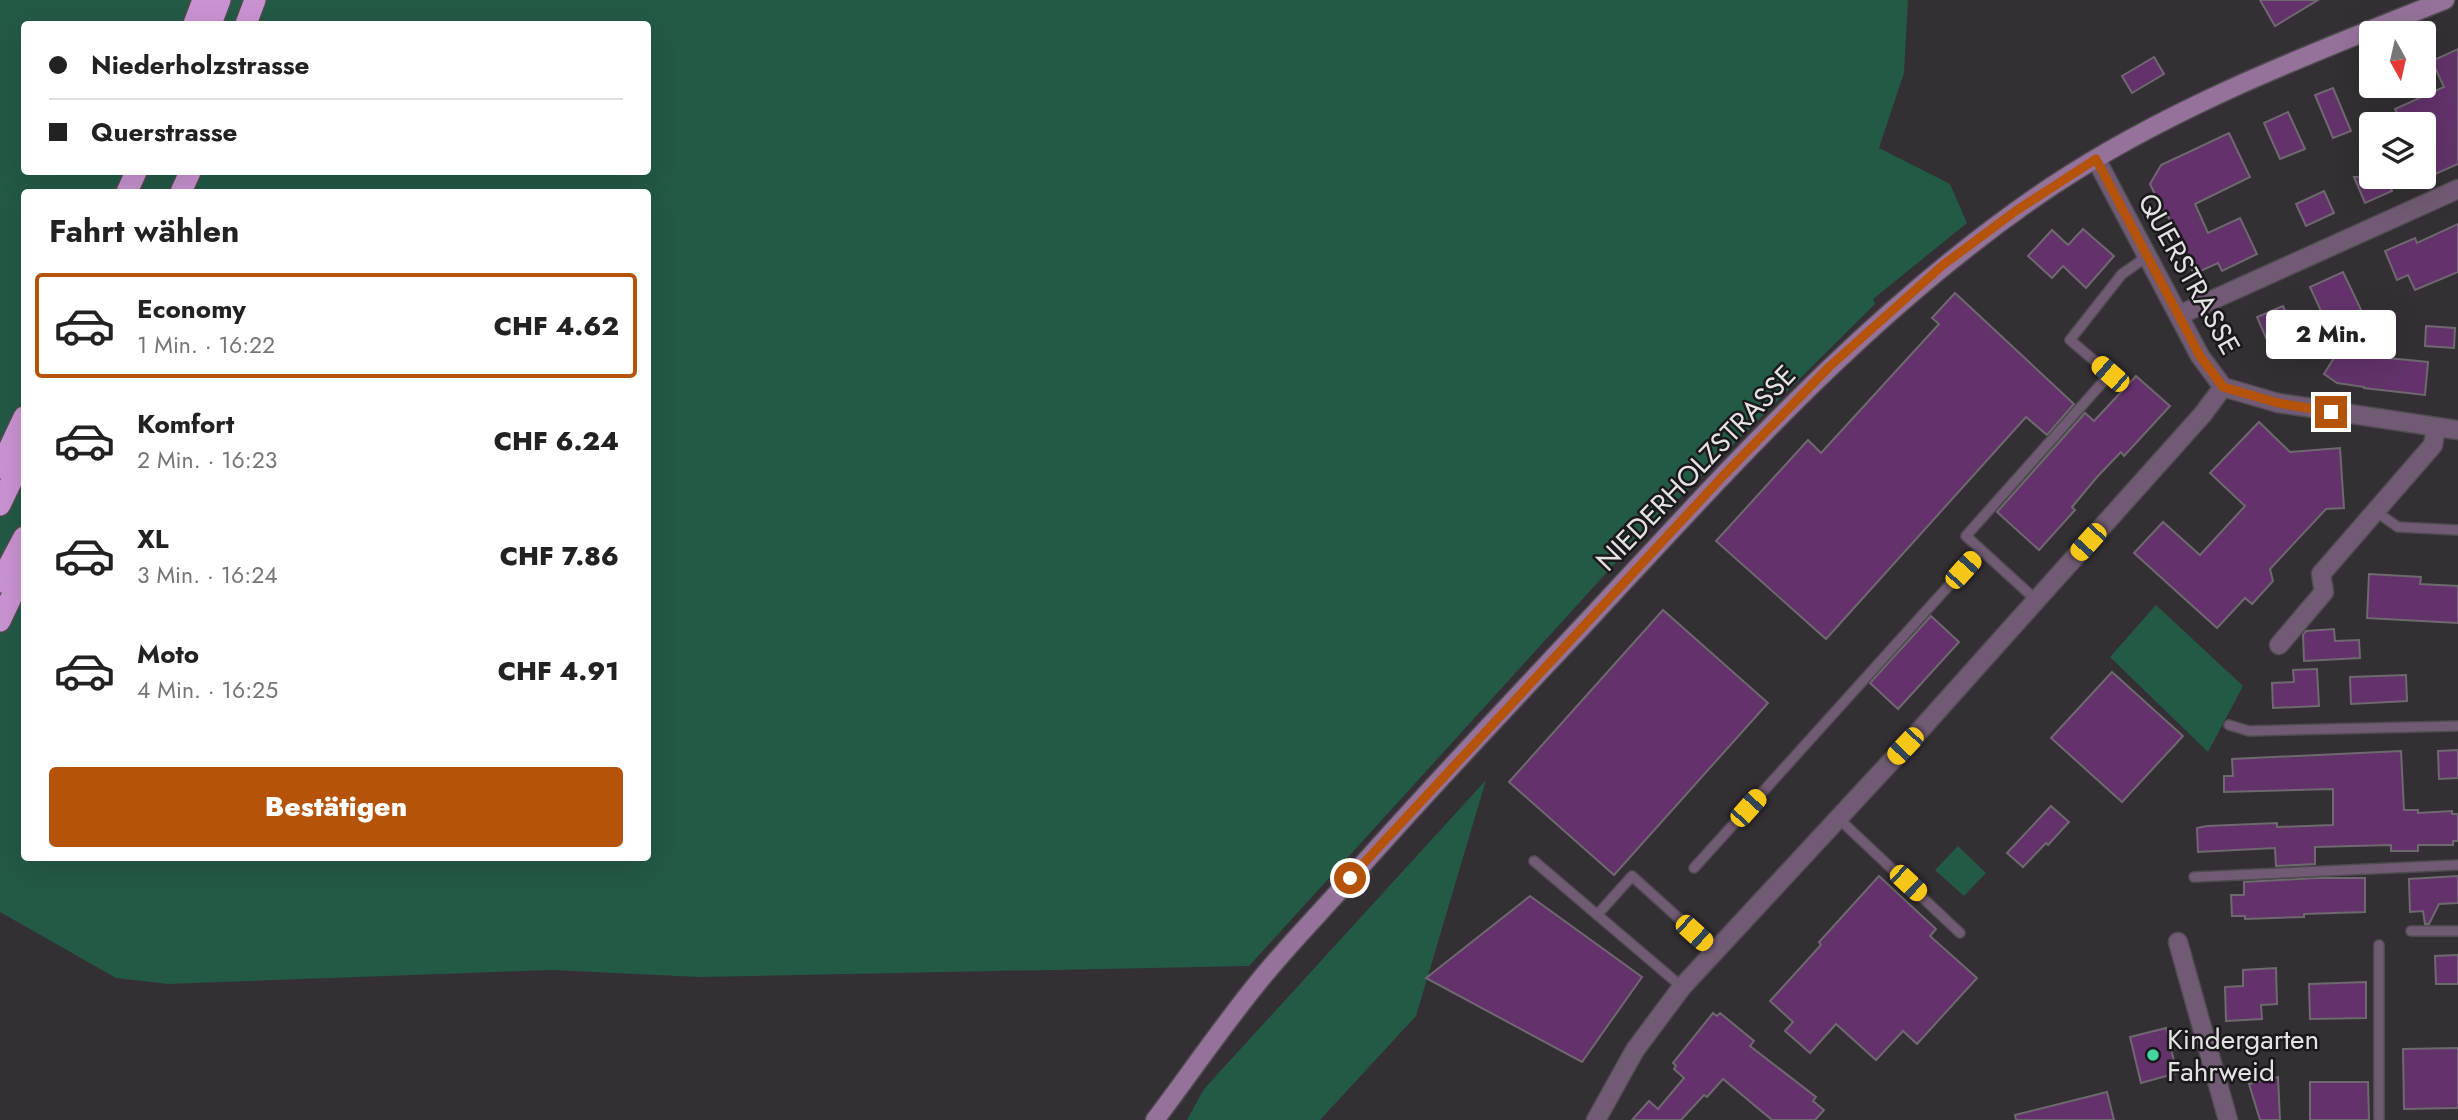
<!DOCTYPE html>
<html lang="de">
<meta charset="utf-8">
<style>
body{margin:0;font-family:Jost,sans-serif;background:#f6f6f6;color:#222;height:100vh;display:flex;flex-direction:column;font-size:26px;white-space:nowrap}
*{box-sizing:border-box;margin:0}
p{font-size:23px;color:#767676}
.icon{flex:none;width:38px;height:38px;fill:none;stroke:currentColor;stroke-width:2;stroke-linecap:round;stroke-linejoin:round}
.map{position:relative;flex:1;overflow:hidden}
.side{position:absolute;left:21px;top:189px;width:630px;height:672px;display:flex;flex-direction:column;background:#fff;border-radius:7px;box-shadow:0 7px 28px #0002}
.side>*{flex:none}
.banner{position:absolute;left:21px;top:21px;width:630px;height:154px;border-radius:7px;box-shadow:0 7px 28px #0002;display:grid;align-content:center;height:154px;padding:0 28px;background:#fff}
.needle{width:46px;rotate:172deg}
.fabs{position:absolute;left:2359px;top:21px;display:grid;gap:14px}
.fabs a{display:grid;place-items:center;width:77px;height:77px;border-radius:7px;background:#fff;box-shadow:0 7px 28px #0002;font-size:35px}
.end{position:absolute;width:32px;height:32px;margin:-16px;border:9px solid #b45309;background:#fff;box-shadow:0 0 0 4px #fff}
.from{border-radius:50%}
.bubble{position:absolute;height:49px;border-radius:7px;background:#fff;box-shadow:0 7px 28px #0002;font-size:23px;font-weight:800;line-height:49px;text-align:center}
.car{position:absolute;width:21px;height:42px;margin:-21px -10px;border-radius:9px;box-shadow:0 0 5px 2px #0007;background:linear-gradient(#f5c518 24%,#345 0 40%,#f5c518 0 76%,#345 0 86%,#f5c518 0)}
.banner b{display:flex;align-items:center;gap:24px;height:66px;font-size:26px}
.banner b+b{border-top:2px solid #e0e0e0}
.banner i{width:18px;height:18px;background:#222}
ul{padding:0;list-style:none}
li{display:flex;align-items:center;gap:21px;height:105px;margin:0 14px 10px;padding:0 14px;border:4px solid transparent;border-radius:7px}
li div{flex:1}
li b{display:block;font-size:26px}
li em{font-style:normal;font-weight:800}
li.current{border-color:#b45309}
li>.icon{width:63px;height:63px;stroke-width:1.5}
h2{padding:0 28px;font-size:32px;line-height:84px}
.primary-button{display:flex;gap:14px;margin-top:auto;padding:14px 28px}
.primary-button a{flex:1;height:80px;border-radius:7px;background:#b45309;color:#fff;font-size:28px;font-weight:800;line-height:80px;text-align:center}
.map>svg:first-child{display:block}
.green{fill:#235a45;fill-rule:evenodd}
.building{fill:#63326b;stroke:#6e696e;stroke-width:2}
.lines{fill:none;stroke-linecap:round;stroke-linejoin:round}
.service-casing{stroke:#4f4c50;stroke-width:12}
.minor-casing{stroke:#4f4c50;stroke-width:21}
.secondary-casing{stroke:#4f4c50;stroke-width:21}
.motorway-casing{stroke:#4f4c50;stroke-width:24}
.service{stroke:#715b74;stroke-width:9}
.minor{stroke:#715b74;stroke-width:18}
.secondary{stroke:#95729a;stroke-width:18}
.motorway{stroke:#c993d1;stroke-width:21}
.route{stroke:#b45309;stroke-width:9}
.poi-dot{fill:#43d4a0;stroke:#1a181a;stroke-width:2.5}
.labels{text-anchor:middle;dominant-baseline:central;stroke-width:5;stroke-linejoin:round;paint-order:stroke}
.street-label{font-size:28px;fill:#e4e2e4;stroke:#1a181a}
.poi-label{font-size:28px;fill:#e4e2e4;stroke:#1a181a;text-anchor:start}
</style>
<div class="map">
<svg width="2458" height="1120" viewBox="0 0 2458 1120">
<rect width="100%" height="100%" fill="#332f34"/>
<!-- green -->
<g class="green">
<path d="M0 0H1908L1904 73 1879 148 1950 184 1967 223 1873 299 1875 304 1629 548 1249 966 699 977 552 970 168 984 116 978 0 912ZM24 24H648V172H24ZM24 192H648V858H24Z"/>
<polygon points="2156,605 2243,686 2208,752 2110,657"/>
<polygon points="1486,780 1416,1016 1320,1120 1187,1120 1204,1089"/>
<polygon points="1958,846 1986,873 1964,896 1935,870"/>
</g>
<!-- building -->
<g class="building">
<polygon points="2260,0 2318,0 2275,26"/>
<polygon points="2458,49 2458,164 2424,179 2424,124 2402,124 2395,109 2444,87 2432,61"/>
<polygon points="2154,57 2164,74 2132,93 2122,76"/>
<polygon points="2333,88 2351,131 2333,138 2315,95"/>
<polygon points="2288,112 2305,149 2280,159 2264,123"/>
<polygon points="2229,133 2250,177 2195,204 2208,233 2240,218 2257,254 2222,271 2218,263 2194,274 2168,216 2166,217 2150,184 2161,165"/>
<polygon points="2354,177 2386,177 2392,191 2365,203"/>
<polygon points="2324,191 2334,213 2306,226 2296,204"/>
<polygon points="2458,224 2458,272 2415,290 2408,275 2397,280 2385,251 2415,238 2417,243"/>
<polygon points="2083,229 2114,256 2086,288 2063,266 2052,278 2028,256 2052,230 2068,245"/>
<polygon points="2343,272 2365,318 2284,357 2274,335 2266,338 2257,317 2283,306 2291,324 2321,311 2310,287"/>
<polygon points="1955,293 2074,404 2047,435 2026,417 1826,639 1716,541 1808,440 1821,453 1939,324 1932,318"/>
<polygon points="2426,326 2455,328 2454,348 2425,346"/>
<polygon points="2337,353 2428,362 2425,395 2364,388 2364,387 2337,383 2324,374"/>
<polygon points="2136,376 2170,406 2124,456 2121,452 2097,477 2072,507 2075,510 2039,550 1997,512 2085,413 2094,421"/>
<polygon points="2259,422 2290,452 2340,448 2344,508 2326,509 2270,569 2273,581 2252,604 2245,598 2217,628 2134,553 2163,522 2200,555 2245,506 2210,473"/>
<polygon points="2369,574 2421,577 2420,584 2458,586 2458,623 2367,618"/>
<polygon points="1663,610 1768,703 1614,875 1509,782"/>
<polygon points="1931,616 1959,642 1898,709 1870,683"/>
<polygon points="2334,629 2335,641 2359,640 2360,658 2304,661 2303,635 2306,631"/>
<polygon points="2317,669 2319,706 2273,708 2272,683 2294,682 2293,670"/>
<polygon points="2112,672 2183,736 2122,802 2051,738"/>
<polygon points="2406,675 2407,701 2351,704 2350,677"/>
<polygon points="2458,750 2458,778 2439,779 2438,751"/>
<polygon points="2401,751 2404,810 2418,810 2418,813 2452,811 2452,814 2458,814 2458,841 2453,841 2453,845 2418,845 2418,851 2391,851 2391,845 2315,847 2315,864 2276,866 2275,848 2198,852 2197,828 2207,826 2277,823 2277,827 2333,825 2333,789 2224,792 2224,776 2233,776 2232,759"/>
<polygon points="2051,806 2069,822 2048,845 2046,843 2023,867 2007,853"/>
<polygon points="1879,876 1936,929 1930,936 1977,978 1917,1044 1903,1031 1876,1060 1836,1024 1810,1053 1785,1031 1793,1022 1770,1001 1821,945 1819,942"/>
<polygon points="2458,876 2458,903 2439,904 2429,924 2425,924 2423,911 2410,912 2409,879"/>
<polygon points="2316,878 2365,878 2365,912 2304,914 2304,917 2245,919 2245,916 2232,916 2231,895 2244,895 2244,882"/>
<polygon points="1530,896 1642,977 1582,1062 1426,978"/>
<polygon points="2458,955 2458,984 2436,984 2435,956"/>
<polygon points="2276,968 2277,1004 2261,1005 2262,1019 2226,1021 2225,987 2243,986 2243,970"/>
<polygon points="2366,982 2366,1018 2310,1019 2309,984"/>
<polygon points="1713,1013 1717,1016 1720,1013 1754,1041 1750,1046 1816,1097 1813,1101 1824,1110 1815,1120 1772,1120 1723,1079 1707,1097 1704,1095 1681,1120 1632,1120 1649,1101 1658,1109 1684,1078 1674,1069 1676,1066 1673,1063"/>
<polygon points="2166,1028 2177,1073 2141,1083 2130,1037"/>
<polygon points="2458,1048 2458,1108 2404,1109 2403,1049"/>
<polygon points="2278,1077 2280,1120 2260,1120 2249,1084"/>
<polygon points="2310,1082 2368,1082 2369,1120 2310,1120"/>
<polygon points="2107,1092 2114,1120 2016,1120 2015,1115"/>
</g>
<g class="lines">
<!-- service casing -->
<g class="service-casing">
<g id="service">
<polyline points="2375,511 2398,527 2458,530"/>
<polyline points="2036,600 1966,536 2110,374 2070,340 2122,274 2148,256"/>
<polyline points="2229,725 2249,731 2458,726"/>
<polyline points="1838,818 1960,933"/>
<polyline points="1534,861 1682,987"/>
<polyline points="1694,868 1981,550"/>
<polyline points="2194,877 2458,865"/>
<polyline points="1597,915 1632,876 1715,951"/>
<polyline points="2411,931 2458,931"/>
<polyline points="2379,945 2379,1120"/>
</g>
</g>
<!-- minor casing -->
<g class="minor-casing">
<g id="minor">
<polyline points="2096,159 2200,356 2223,387 2278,403 2458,430"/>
<polyline points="2179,315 2458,189"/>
<polyline points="2279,645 2324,592 2321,574 2433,445 2436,428"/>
<polyline points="2178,942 2228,1120"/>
<polyline points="1596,1120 1635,1050 1682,987 1922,728 2203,414 2223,387"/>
</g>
</g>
<!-- secondary casing -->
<g class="secondary-casing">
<path id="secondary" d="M1155 1120C1190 1074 1223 1025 1260 980 1285 949 1314 919 1341 889 1423 795 1509 705 1595 613 1738 459 1876 304 2052 186 2174 105 2310 54 2445 0"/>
</g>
<!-- motorway casing -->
<g class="motorway-casing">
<g id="motorway">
<polyline points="194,24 203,0"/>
<polyline points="211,24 220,0"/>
<polyline points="246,24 255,0"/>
<polyline points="127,192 136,172"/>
<polyline points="181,192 190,172"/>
<polyline points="0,468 24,417"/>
<polyline points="0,505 24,455"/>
<polyline points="0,582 24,537"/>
<polyline points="0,621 24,570"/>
</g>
</g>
<!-- service -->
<use href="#service" class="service"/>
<!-- minor -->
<use href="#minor" class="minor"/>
<!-- secondary -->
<use href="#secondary" class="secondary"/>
<!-- motorway -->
<use href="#motorway" class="motorway"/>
</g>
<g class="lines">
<!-- route -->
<polyline class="route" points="1350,878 1723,476 1829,367 1943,265 2017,210 2096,159 2200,356 2223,387 2278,403 2331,412"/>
</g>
<!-- markers -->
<circle class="poi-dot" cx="2153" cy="1055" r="7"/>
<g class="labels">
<!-- street labels -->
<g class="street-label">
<text transform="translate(2189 274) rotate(61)">QUERSTRASSE</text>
<text transform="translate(1696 468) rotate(-46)">NIEDERHOLZSTRASSE</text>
</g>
<!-- poi labels -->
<g class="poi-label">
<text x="2167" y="1039">Kindergarten<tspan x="2167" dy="32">Fahrweid</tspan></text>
</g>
</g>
</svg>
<div class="fabs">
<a><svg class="needle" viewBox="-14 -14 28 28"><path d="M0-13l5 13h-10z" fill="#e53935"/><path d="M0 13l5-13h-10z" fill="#767676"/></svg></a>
<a><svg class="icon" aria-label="layers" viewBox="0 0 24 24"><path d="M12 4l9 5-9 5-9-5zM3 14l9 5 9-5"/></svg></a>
</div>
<i class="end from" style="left:1350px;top:878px"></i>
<i class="end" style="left:2331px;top:412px"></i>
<div class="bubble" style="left:2266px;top:310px;width:130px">2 Min.</div>
<i class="car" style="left:2110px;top:374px;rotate:311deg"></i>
<i class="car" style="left:2088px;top:542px;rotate:222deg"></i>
<i class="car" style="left:1963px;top:570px;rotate:42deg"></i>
<i class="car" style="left:1905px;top:746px;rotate:223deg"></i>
<i class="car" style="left:1748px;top:808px;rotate:42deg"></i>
<i class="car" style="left:1908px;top:883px;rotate:133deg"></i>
<i class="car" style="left:1694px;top:933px;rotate:132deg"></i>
<div class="banner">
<b><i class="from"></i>Niederholzstrasse</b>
<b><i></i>Querstrasse</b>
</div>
<section class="side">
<h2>Fahrt wählen</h2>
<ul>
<li class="current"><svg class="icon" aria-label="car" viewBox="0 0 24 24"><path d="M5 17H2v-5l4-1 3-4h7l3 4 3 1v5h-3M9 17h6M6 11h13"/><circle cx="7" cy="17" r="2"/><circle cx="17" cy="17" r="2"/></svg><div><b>Economy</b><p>1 Min. · 16:22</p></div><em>CHF 4.62</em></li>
<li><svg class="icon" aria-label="car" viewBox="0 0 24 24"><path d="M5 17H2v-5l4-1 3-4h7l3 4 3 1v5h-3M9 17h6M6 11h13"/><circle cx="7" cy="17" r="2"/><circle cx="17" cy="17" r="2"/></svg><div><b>Komfort</b><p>2 Min. · 16:23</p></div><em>CHF 6.24</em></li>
<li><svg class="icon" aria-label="car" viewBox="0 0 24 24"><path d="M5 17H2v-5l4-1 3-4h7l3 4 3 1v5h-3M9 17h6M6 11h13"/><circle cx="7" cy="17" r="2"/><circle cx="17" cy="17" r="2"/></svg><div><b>XL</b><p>3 Min. · 16:24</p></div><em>CHF 7.86</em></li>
<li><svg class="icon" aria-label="car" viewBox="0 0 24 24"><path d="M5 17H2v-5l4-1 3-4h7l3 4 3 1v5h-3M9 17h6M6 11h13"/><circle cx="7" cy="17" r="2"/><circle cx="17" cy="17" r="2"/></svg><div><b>Moto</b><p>4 Min. · 16:25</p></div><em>CHF 4.91</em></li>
</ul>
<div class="primary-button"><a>Bestätigen</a></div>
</section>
</div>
